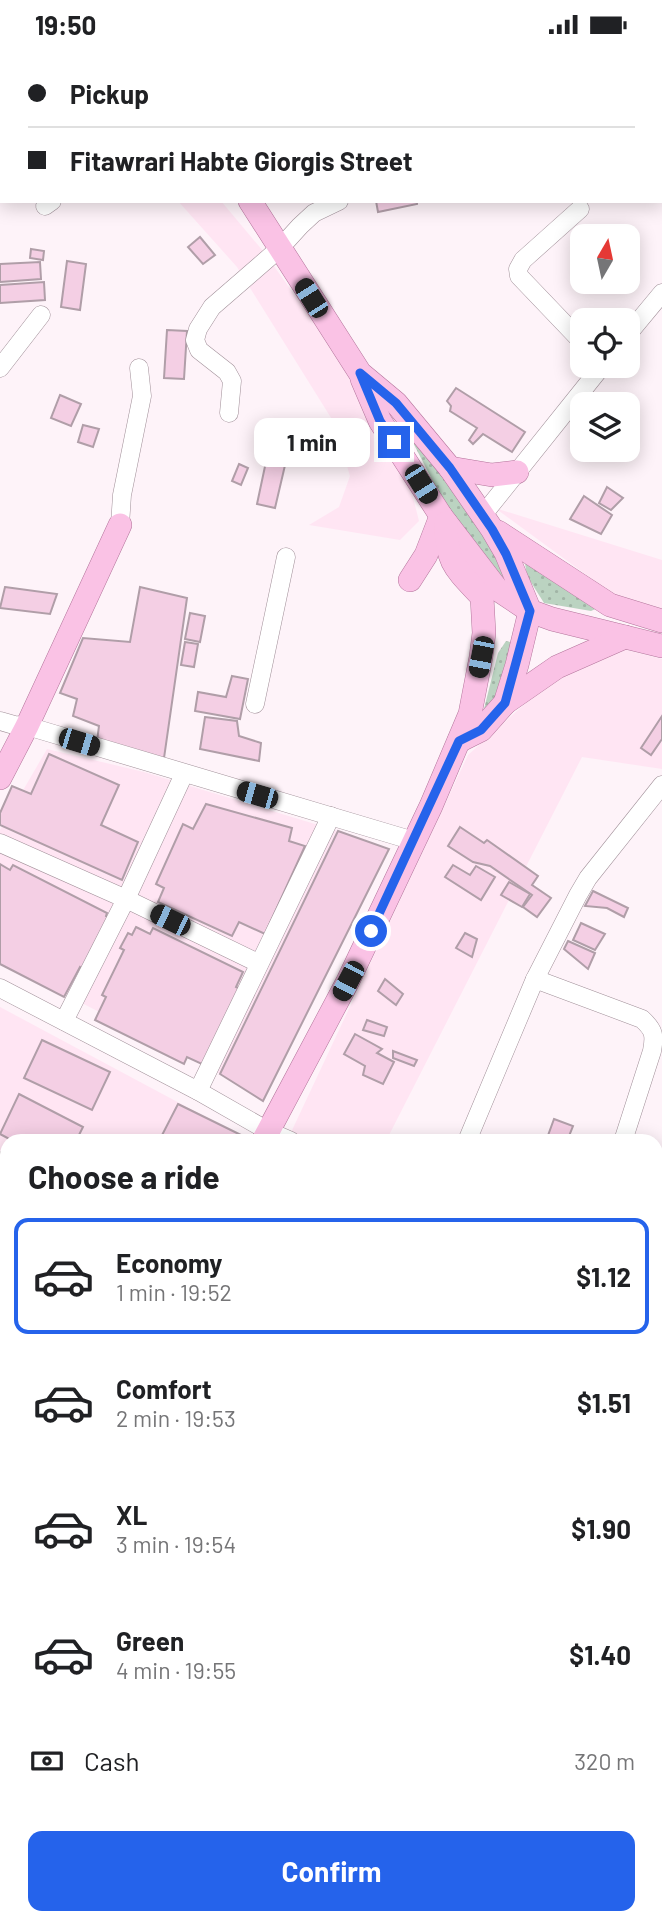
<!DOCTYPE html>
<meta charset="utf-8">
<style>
body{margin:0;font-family:Barlow,sans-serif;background:#f2f2f2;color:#202124;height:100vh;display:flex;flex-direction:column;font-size:26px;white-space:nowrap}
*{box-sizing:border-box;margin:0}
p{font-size:23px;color:#757577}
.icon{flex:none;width:38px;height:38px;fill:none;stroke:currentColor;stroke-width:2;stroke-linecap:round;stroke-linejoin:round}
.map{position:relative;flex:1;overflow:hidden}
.details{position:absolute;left:0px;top:1085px;width:663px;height:791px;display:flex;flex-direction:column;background:#fff;border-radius:21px 21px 0 0;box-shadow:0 4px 18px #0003}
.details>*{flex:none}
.hud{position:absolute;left:0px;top:0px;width:663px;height:154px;box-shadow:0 4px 18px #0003;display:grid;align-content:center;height:154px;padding:0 28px;background:#fff}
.needle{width:46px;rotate:9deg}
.tools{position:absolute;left:570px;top:175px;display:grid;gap:14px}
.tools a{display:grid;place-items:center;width:70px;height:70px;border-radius:14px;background:#fff;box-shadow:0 4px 18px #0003;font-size:35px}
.end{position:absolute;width:32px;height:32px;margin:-16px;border:9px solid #2563eb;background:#fff;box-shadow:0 0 0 4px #fff}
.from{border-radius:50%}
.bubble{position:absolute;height:49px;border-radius:14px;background:#fff;box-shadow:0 4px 18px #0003;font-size:23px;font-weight:700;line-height:49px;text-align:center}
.car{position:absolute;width:21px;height:42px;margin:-21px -10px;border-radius:9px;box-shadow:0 0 5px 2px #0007;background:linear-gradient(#222 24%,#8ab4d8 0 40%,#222 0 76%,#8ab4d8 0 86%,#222 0)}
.hud b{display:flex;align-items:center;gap:24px;height:66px;font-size:26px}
.hud b+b{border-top:2px solid #e0e0e0}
.hud i{width:18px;height:18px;background:#202124}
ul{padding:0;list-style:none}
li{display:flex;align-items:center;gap:21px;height:116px;margin:0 14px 10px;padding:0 14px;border:4px solid transparent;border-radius:14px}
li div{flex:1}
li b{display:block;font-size:26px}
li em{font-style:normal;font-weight:700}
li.active{border-color:#2563eb}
li>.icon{width:63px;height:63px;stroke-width:1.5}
h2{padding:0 28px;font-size:32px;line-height:84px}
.pay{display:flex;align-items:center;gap:18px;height:77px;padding:0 28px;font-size:26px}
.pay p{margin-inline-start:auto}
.primary-button{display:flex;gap:14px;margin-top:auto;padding:14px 28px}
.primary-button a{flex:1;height:80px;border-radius:14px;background:#2563eb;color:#fff;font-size:28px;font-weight:700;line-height:80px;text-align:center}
.status{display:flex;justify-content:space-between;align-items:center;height:49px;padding:0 35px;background:#fff;direction:ltr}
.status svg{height:19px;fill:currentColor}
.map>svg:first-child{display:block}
.built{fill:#ffe5f3}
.grass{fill:url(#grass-dots)}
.building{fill:#f4cfe4;stroke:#b09ea8;stroke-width:2}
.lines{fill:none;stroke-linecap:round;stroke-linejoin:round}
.minor-casing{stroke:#a19099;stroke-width:19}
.major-casing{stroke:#b3749b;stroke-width:24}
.minor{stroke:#fff;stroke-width:18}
.major{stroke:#fac2e5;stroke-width:23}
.route{stroke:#2563eb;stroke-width:9}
</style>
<div class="status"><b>19:50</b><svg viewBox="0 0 49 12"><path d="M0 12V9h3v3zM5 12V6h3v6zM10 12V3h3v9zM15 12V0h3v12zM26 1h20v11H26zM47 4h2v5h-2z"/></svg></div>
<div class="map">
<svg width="662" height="1876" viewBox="0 0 662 1876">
<defs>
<pattern id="grass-dots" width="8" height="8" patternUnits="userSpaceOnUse" patternTransform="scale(1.75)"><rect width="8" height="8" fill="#bbd3c1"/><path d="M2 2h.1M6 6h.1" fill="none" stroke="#a1b5a6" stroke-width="1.8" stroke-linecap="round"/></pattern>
</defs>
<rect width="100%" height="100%" fill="#fef3f9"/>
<!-- built -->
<g class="built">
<polygon points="178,152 221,152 263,202 398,389 419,472 400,491 309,476 339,458 350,427 333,372 237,218"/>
<polygon points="495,459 662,511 662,564 626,555"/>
<polygon points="615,598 662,610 662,720 582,708 386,1092 287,1092 468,706 548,634"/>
<polygon points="47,700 144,723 338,782 220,1025 0,912 0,781"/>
<polygon points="0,958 241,1087 239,1092 7,1092 7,1212 0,1209"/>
</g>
<!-- grass -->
<g class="grass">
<polygon points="405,378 458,445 503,518 503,528 495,533 445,456"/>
<polygon points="524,508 600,558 591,562 544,554 527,527"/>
<polygon points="506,592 514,594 513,617 481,672 498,604"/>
</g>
<!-- building -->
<g class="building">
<polygon points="376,152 417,152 417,155 378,163"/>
<polygon points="200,188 215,206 203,215 188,198"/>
<polygon points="31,200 44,202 43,211 30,209"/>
<polygon points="67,212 86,215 80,261 61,258"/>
<polygon points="40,213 41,230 0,233 0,215"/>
<polygon points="44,233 45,251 0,254 0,236"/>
<polygon points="167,281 187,282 184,330 164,329"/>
<polygon points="456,339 525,383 512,403 483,385 473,395 469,391 477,379 450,362 451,357 447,352"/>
<polygon points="60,346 81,355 71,377 51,369"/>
<polygon points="83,376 99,380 93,398 78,393"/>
<polygon points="267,408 286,412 275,459 257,455"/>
<polygon points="239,415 248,419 241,436 232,432"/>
<polygon points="607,438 623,449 611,461 599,454"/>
<polygon points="584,447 612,466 601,485 570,470"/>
<polygon points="5,538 57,545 50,565 0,559"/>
<polygon points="140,538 187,549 163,716 97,692 99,677 73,667 77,650 60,644 83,589 130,593"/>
<polygon points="190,564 205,567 200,593 185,590"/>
<polygon points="185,593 198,595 194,618 181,616"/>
<polygon points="232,627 248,630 240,670 195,662 198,643 226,648"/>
<polygon points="662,667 662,690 651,706 641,699"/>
<polygon points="205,668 237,672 239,687 261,694 259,712 200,700"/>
<polygon points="49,705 119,736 101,776 138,793 122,831 0,776 0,764 12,737 31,745"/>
<polygon points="206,755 292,779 289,792 305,797 265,885 239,873 232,887 158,853 164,839 156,835 183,775 193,780"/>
<polygon points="460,778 484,794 487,791 538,827 532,836 551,849 537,868 523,858 532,846 490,817 473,813 448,797"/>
<polygon points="338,782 389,800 263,1052 220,1025"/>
<polygon points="0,815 10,821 13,816 107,864 106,867 109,869 83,920 80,918 64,948 0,915"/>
<polygon points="453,816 470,826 476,817 495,828 481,851 445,828"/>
<polygon points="509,833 530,845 522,858 501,846"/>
<polygon points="593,842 628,859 624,868 607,859 585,857"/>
<polygon points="581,874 605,885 595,901 573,891"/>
<polygon points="136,878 150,885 153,879 243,923 236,938 242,941 204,1016 187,1008 184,1015 95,971 106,948 102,946 124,901 120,899 128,884 132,886"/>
<polygon points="465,884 477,890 472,908 456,899"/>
<polygon points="568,892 595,904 588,920 564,900"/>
<polygon points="385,930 403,945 396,956 378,942"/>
<polygon points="367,971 387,978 384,987 363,981"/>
<polygon points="355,985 382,1000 377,1004 394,1013 383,1035 363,1026 365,1017 344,1005"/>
<polygon points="42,991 110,1023 92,1061 24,1029"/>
<polygon points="393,1002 417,1011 414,1017 393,1009"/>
<polygon points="19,1045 83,1078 76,1092 13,1092 0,1085"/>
<polygon points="178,1055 243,1087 240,1092 159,1092"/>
<polygon points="554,1070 573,1077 567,1092 546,1092"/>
<polygon points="0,1103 7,1107 7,1157 0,1154"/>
<polygon points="0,1173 7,1177 7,1223 0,1220"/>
<polygon points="0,1272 7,1276 7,1297 3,1304 0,1303"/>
<polygon points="7,1415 7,1432 0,1435 0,1417"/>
</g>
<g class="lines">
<!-- minor casing -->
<g class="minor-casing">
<g id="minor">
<polyline points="29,2 30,0"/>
<polyline points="269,2 270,0"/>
<polyline points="456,2 456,0"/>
<polyline points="564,2 566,0"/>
<polyline points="0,39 2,37"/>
<polyline points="45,157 52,152"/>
<polyline points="580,160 523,211 518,220 519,227 583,294"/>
<polyline points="628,285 662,244"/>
<polyline points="0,319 41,266"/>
<polyline points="229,364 232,332 227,323 199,301 195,291 198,280 212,258 280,199 300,177 314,164 339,152"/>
<polyline points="482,467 602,317"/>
<polyline points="120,476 122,446 142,347 139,319"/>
<polyline points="255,655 286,508"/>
<polyline points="0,672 14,676 27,677 414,792"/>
<polyline points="0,794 126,850 258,914"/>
<path d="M535 930 642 970C654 981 655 986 652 1002L623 1092"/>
<polyline points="0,939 198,1042 268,1082 291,1092"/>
<polyline points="64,972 126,850 184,725"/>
<polyline points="198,1042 331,767"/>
<polyline points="467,1092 535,930 578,846 588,829 662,736"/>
<polyline points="656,1146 662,1152"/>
<polyline points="0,1252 7,1256"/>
<polyline points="0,1405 7,1403"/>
<polyline points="656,1426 662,1426"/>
<polyline points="182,1869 182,1876"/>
<polyline points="289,1869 290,1876"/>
<polyline points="549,1869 551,1876"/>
<polyline points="619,1869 620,1876"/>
</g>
</g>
<!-- major casing -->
<g class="major-casing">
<g id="major">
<polyline points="96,0 99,2"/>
<polyline points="250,152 360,324 396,354 450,419 492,480 506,504 530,562 517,616 505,654 481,681 459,692"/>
<polyline points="362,330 380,372 441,467 497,540 530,562 552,570 662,597"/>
<polyline points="450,419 492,426 517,423"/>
<polyline points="498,483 610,556 662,572"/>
<polyline points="410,531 426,506 441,467"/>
<polyline points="505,654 557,618 625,588"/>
<polyline points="0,729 27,677 120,476"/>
<path d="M263 1092 348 932 431 757 470 665 481 608 484 584 482 548C456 520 446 514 446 474"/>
<polyline points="0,1620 7,1606"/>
</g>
</g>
<!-- minor -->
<use href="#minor" class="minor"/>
<!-- major -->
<use href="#major" class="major"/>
</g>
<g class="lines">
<!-- route -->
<polyline class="route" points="371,882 459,692 481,681 505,654 530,562 506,505 492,480 450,419 396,354 360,324 380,372 394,393"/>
</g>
</svg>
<div class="tools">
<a><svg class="needle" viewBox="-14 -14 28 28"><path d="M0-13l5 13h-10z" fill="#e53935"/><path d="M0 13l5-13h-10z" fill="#757577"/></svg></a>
<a><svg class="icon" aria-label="locate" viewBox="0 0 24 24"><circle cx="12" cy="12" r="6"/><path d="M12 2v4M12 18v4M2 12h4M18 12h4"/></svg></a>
<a><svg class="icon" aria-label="layers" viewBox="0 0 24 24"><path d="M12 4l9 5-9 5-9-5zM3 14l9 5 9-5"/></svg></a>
</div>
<i class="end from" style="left:371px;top:882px"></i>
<i class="end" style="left:394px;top:393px"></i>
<div class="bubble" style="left:254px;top:369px;width:116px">1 min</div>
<i class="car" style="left:311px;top:249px;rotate:328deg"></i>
<i class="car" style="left:421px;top:435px;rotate:148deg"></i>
<i class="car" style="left:481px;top:608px;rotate:191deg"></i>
<i class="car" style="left:79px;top:693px;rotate:107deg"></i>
<i class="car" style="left:257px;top:746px;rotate:286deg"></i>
<i class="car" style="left:170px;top:871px;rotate:296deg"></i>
<i class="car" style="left:348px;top:932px;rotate:208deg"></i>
<div class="hud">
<b><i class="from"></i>Pickup</b>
<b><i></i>Fitawrari Habte Giorgis Street</b>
</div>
<section class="details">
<h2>Choose a ride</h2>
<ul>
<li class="active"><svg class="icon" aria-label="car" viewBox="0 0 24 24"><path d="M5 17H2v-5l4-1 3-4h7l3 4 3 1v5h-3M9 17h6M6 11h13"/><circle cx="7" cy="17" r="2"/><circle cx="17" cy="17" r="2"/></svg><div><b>Economy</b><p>1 min · 19:52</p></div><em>$1.12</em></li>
<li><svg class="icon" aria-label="car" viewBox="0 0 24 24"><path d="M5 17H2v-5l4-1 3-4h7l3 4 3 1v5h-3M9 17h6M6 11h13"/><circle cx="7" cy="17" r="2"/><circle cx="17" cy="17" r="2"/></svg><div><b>Comfort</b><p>2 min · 19:53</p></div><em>$1.51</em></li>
<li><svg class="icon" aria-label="car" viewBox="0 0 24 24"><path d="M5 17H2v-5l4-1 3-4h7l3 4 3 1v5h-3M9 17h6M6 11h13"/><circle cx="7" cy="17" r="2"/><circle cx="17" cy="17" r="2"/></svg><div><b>XL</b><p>3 min · 19:54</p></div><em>$1.90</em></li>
<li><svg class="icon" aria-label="car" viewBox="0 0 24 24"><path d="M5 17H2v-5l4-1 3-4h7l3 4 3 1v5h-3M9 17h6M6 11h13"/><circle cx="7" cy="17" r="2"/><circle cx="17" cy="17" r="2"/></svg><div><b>Green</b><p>4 min · 19:55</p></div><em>$1.40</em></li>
</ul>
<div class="pay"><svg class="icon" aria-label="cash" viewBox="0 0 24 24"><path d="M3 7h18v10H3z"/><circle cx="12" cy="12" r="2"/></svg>Cash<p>320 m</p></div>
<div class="primary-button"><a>Confirm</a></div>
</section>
</div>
